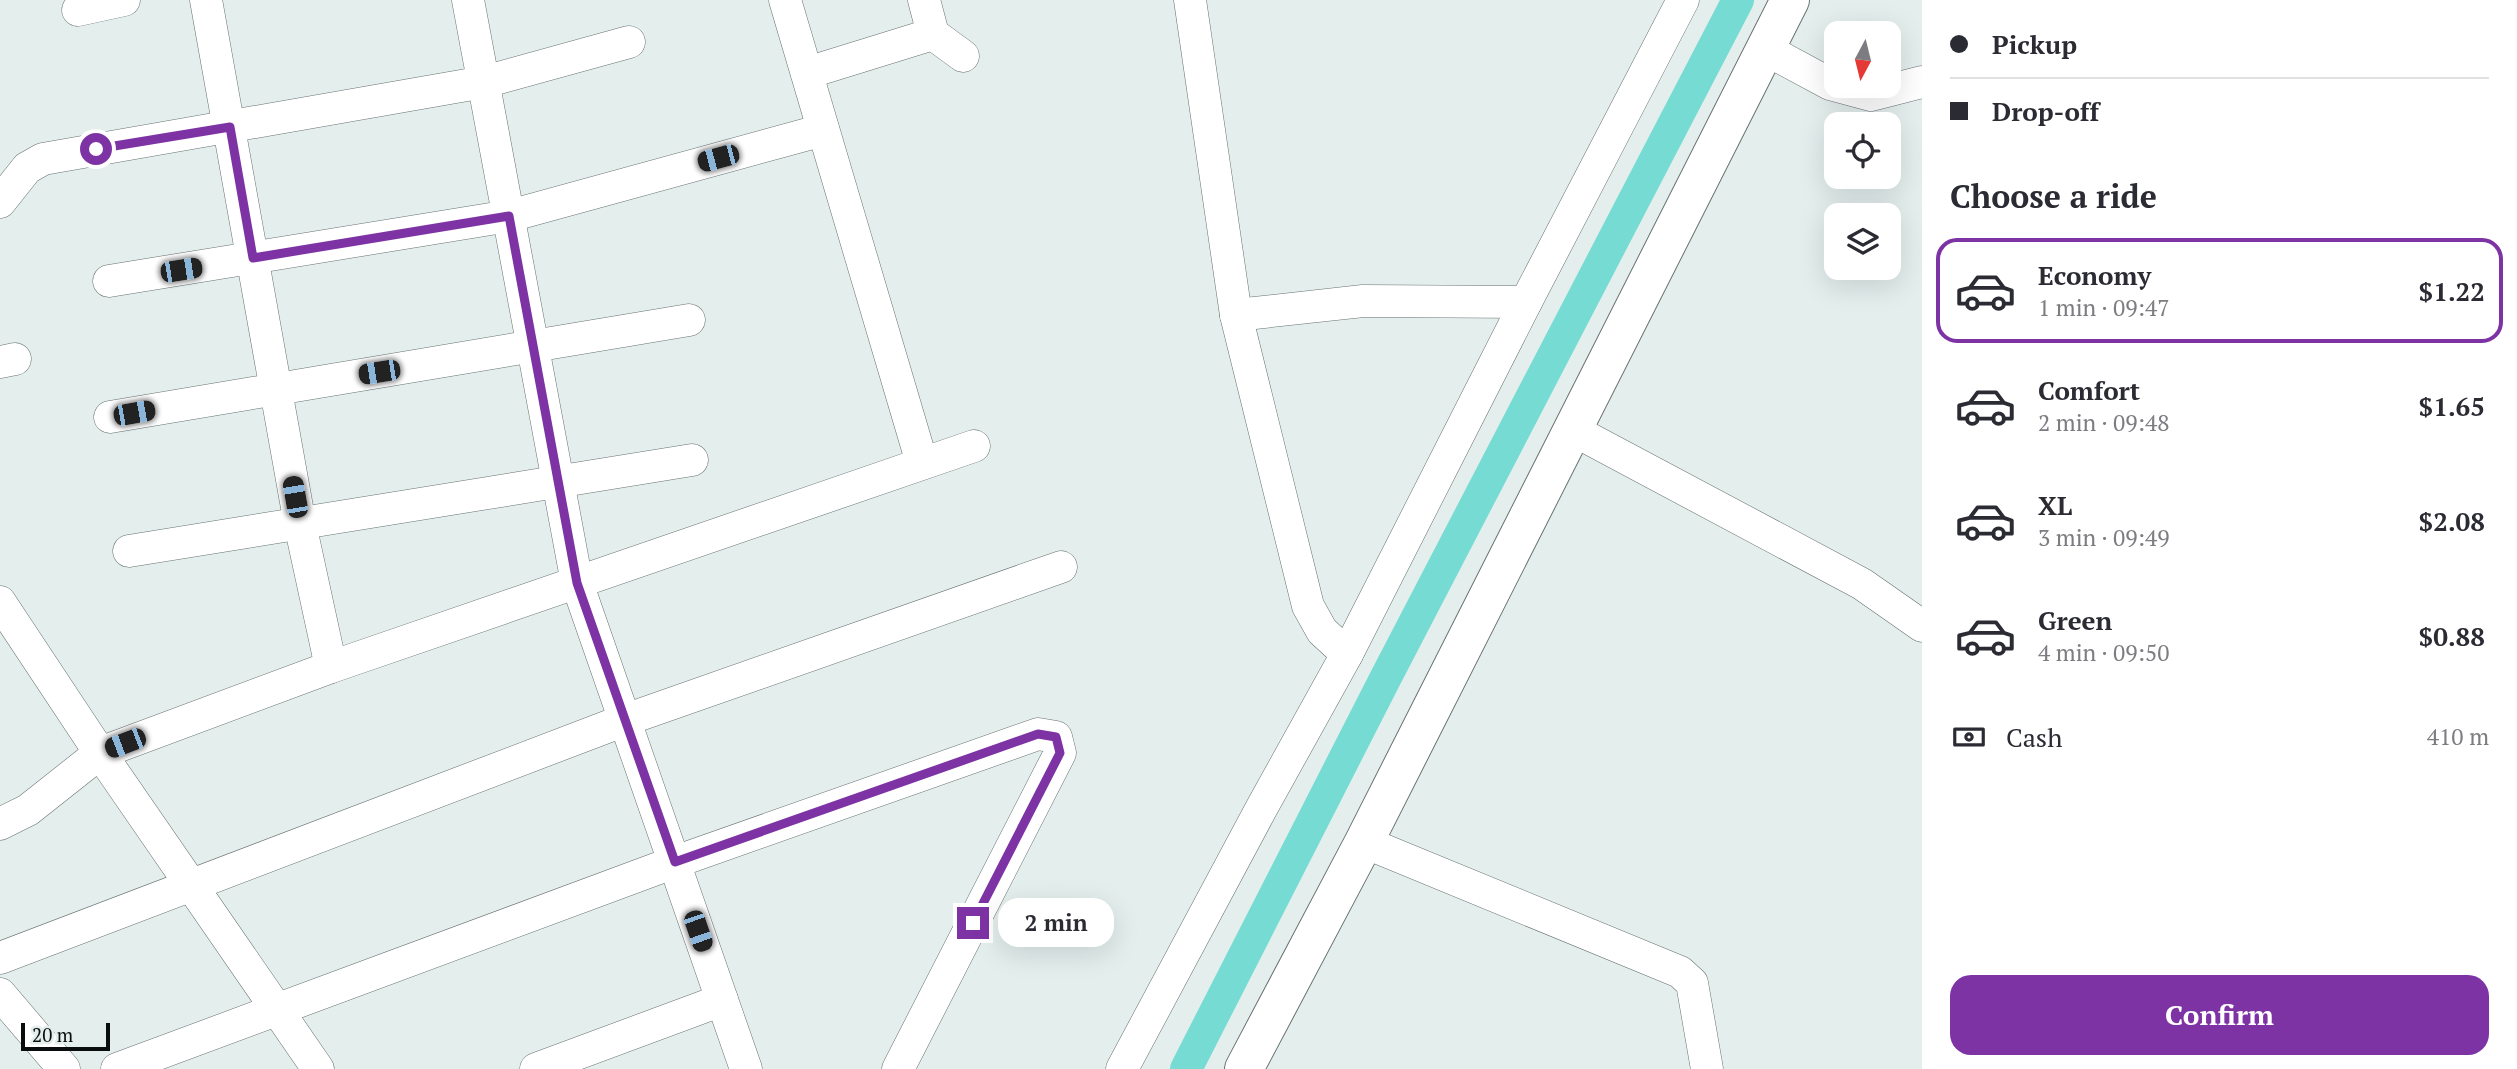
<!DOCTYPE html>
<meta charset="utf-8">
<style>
body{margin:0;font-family:"PT Serif",serif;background:#f7f7f7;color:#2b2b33;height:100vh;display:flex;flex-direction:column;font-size:26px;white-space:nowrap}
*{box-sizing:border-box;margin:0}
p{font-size:23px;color:#7c7c81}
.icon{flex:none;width:38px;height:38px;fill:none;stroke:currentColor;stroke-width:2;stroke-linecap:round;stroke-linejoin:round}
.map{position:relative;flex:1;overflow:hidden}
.panel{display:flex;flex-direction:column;background:#fff;width:595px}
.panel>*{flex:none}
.banner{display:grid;align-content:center;height:154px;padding:0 28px;background:#fff}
.needle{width:46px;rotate:187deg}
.tools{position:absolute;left:1824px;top:21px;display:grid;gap:14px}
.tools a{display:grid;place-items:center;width:77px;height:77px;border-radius:14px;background:#fff;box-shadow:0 7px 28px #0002;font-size:35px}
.scale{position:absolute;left:21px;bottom:18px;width:89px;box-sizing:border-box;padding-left:7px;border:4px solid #0a0d0d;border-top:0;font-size:19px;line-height:24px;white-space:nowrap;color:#0a0d0d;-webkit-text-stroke:5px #e3eeed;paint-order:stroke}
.end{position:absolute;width:32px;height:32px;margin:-16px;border:9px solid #7e33a5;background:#fff;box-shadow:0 0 0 4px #fff}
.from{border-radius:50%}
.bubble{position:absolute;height:49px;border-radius:21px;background:#fff;box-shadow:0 7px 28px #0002;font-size:23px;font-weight:800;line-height:49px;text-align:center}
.car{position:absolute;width:21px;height:42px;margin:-21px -10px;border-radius:9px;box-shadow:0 0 5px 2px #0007;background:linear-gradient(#222 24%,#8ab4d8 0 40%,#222 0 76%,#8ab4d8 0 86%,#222 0)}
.banner b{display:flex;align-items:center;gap:24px;height:66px;font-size:26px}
.banner b+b{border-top:2px solid #e1e1e2}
.banner i{width:18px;height:18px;background:#2b2b33}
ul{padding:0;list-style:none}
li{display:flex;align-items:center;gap:21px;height:105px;margin:0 14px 10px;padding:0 14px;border:4px solid transparent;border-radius:21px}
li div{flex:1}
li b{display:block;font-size:26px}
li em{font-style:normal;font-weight:800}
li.selected{border-color:#7e33a5}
li>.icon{width:63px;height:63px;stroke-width:1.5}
h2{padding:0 28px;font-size:32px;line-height:84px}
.pay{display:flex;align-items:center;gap:18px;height:77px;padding:0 28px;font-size:26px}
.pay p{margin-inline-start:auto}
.primary-button{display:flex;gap:14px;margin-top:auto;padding:14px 28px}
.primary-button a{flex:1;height:80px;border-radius:21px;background:#7e33a5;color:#fff;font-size:28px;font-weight:800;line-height:80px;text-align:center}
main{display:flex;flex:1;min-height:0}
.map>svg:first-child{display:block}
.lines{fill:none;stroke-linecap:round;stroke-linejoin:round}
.canal{stroke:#76dcd3;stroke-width:32}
.minor-casing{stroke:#687271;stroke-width:33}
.tertiary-casing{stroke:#687271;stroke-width:40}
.minor{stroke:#fff;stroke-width:32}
.tertiary{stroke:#fff;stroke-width:38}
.route{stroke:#7e33a5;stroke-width:9}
</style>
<main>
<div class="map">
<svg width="1922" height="1069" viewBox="0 0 1922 1069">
<rect width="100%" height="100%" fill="#e3eeed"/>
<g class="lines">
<!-- canal -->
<polyline class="canal" points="1186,1069 1386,677 1738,0"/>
<!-- minor casing -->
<g class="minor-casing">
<g id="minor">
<polyline points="206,0 300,524 331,667"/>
<polyline points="468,0 577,583 746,1069"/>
<polyline points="785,0 922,463"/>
<polyline points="924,0 933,34"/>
<polyline points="1190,0 1236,315 1308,606 1322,631 1347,654"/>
<polyline points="78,10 124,0"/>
<polyline points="1765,49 1830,84 1871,95 1922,82"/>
<polyline points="807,73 933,34 963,56"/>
<polyline points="0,202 27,168 43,159 484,82 629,42"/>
<polyline points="109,281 509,216 823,130"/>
<polyline points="1236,315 1363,301 1526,302"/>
<polyline points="0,362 15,359"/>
<polyline points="110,417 689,320"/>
<polyline points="1573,430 1862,584 1922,626"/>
<polyline points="129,551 692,460"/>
<polyline points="0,602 100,753 318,1069"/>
<polyline points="0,824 28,810 100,753 331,667 974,446"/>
<polyline points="1364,842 1680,972 1692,983 1707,1069"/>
<polyline points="0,958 625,720 1061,567"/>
<polyline points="0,994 64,1069"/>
<polyline points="117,1069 675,862 1038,734 1056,737 1060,753 898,1069"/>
<polyline points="536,1069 722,1000"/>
<polyline points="1122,1069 1261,809 1347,654 1526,302 1683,0"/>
</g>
</g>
<!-- tertiary casing -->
<g class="tertiary-casing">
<polyline id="tertiary" points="1244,1069 1364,842 1790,0"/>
</g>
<!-- minor -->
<use href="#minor" class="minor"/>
<!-- tertiary -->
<use href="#tertiary" class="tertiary"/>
</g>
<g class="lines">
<!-- route -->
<polyline class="route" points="96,149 230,127 253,258 509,216 577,583 675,862 1038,734 1056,737 1060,753 973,923"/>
</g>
</svg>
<div class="tools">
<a><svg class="needle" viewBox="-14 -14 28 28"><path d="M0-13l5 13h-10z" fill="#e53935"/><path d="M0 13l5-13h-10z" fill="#7c7c81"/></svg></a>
<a><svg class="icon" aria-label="locate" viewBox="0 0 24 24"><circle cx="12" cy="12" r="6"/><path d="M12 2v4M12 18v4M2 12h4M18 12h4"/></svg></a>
<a><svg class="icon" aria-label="layers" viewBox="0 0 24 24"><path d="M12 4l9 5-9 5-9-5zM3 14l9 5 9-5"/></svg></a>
</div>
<div class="scale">20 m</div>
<i class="end from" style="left:96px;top:149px"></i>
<i class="end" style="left:973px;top:923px"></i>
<div class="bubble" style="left:998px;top:898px;width:116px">2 min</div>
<i class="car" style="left:718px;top:158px;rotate:255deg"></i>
<i class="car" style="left:181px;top:270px;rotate:81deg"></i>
<i class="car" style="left:379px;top:372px;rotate:261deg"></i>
<i class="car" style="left:134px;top:413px;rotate:80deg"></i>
<i class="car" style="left:295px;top:497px;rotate:350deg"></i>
<i class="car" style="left:125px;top:743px;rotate:249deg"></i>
<i class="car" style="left:698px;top:931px;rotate:161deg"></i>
</div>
<section class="panel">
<div class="banner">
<b><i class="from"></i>Pickup</b>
<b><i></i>Drop-off</b>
</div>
<h2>Choose a ride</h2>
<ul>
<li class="selected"><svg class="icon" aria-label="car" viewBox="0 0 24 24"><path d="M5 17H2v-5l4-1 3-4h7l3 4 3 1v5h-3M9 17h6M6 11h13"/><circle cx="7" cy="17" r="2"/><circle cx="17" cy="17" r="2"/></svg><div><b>Economy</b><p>1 min · 09:47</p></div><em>$1.22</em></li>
<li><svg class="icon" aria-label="car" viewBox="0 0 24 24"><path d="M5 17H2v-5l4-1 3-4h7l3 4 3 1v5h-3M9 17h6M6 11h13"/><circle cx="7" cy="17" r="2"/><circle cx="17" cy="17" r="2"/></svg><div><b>Comfort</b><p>2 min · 09:48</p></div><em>$1.65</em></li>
<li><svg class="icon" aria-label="car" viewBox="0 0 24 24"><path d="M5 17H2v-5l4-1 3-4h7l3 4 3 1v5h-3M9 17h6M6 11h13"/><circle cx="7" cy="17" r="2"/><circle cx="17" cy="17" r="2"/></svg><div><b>XL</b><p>3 min · 09:49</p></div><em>$2.08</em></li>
<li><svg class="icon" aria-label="car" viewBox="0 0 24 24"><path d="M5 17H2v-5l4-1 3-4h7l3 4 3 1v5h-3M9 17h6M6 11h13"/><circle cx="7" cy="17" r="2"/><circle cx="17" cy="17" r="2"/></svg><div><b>Green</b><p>4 min · 09:50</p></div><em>$0.88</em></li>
</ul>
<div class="pay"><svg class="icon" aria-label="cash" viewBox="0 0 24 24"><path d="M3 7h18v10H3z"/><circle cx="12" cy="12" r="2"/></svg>Cash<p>410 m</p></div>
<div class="primary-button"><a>Confirm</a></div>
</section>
</main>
